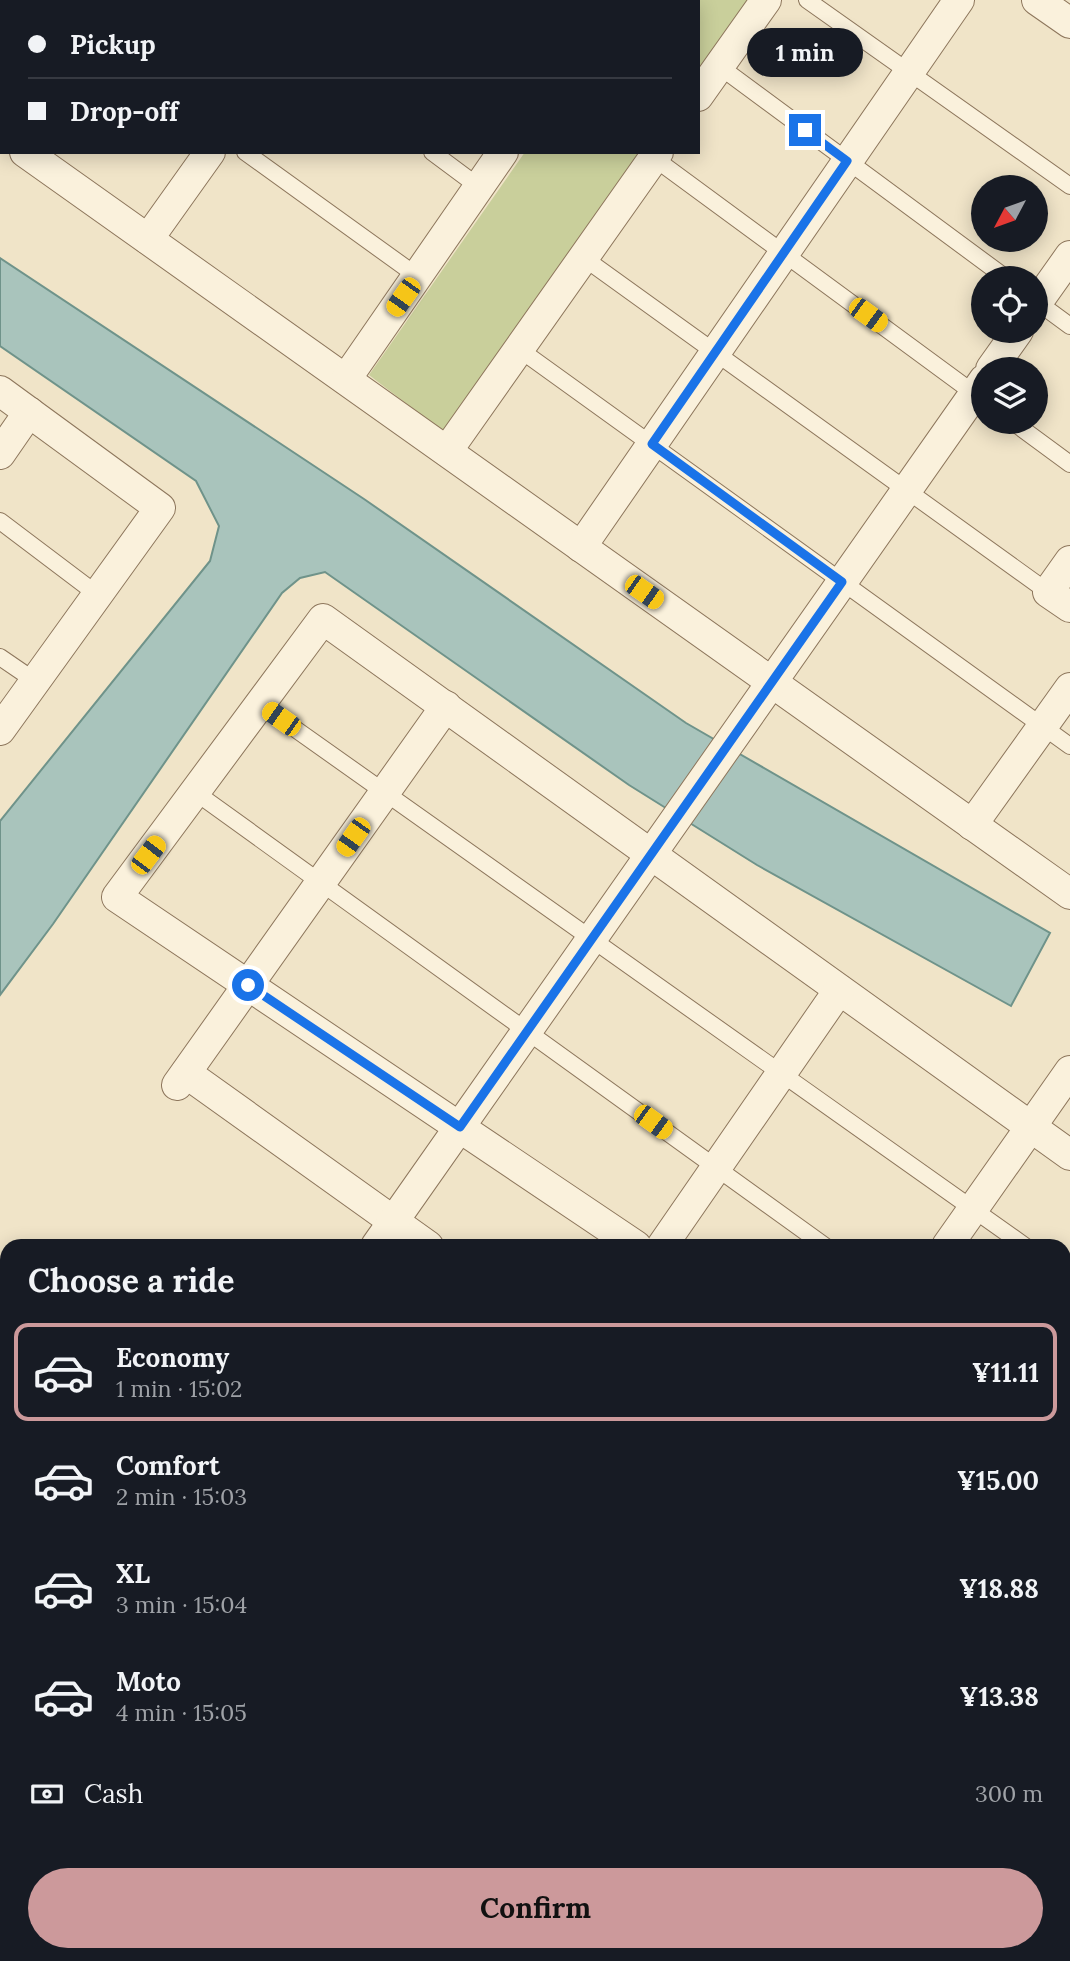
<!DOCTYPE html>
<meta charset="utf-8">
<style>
body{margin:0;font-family:Lora,serif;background:#20242c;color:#f1f3f6;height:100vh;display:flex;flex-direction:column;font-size:26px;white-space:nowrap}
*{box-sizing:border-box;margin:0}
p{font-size:23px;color:#9ea1a6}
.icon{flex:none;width:38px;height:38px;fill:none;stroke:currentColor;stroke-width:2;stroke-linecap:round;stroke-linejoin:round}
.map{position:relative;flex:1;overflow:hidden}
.sheet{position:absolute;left:0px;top:1239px;width:1071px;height:723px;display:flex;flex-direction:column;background:#171b24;border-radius:21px 21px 0 0;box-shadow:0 4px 18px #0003}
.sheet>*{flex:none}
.guide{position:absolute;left:0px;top:0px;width:700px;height:154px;box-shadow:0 4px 18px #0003;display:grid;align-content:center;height:154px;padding:0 28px;background:#171b24}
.needle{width:46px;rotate:229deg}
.fabs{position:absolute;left:971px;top:175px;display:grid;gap:14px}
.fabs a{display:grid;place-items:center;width:77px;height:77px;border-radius:50%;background:#171b24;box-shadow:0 4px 18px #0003;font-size:35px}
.end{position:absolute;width:32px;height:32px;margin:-16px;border:9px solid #1a73e8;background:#fff;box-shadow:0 0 0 4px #fff}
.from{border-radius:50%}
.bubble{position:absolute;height:49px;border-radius:24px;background:#171b24;box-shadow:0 4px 18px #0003;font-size:23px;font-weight:700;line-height:49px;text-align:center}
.car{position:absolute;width:21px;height:42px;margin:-21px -10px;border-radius:9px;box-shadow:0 0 5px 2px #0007;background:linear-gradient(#f5c518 24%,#345 0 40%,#f5c518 0 76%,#345 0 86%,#f5c518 0)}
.guide b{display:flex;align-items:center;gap:24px;height:66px;font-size:26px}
.guide b+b{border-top:2px solid #363941}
.guide i{width:18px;height:18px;background:#f1f3f6}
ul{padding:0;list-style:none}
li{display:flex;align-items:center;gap:21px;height:98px;margin:0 14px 10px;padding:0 14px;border:4px solid transparent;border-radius:14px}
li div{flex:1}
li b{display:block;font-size:26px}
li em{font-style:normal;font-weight:700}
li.current{border-color:#cc999b}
li>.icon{width:63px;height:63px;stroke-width:1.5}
h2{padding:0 28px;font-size:32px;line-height:84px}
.pay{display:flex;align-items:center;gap:18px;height:77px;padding:0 28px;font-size:26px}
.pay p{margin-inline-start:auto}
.button{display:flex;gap:14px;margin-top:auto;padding:14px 28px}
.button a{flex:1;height:80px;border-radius:42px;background:#cc999b;color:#111;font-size:28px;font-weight:700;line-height:80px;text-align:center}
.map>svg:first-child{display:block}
.green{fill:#c9cf9b}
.water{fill:#a9c4bc;stroke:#6f938a;stroke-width:2}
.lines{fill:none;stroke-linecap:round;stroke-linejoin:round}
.river{stroke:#a9c4bc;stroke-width:63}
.building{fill:#cf9f7d}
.lane-casing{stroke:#8d765c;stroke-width:18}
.street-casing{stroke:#8d765c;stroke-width:32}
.lane{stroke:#faf1dc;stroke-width:16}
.street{stroke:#faf1dc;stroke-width:30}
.route{stroke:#1a73e8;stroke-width:9}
</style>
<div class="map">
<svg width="1070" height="1961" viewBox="0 0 1070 1961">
<rect width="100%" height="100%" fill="#f0e4c8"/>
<!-- green -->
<g class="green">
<polygon points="632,0 753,0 698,77 698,2 631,2"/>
<polygon points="525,152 645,152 446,434 369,375"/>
</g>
<!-- water -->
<g class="water">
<polygon points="0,258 364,499 686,723 1050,933 1011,1006 757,865 629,785 325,572 300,578 282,593 53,924 0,995 0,821 210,561 219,526 196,481 0,346"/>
<polygon points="7,1570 7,1676 0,1671 0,1579"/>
</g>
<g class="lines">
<!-- river -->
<g class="river">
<polyline points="0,1531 7,1536"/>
<polyline points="700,1955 710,1961"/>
</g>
</g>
<!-- building -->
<polygon class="building" points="15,1955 53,1955 63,1961 12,1961"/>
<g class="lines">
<!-- lane casing -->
<g class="lane-casing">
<g id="lane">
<polyline points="224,0 227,2"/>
<polyline points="434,0 437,2"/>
<polyline points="807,0 1070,186"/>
<polyline points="719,66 1006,278"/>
<polyline points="245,152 417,276"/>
<polyline points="432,152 479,187"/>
<polyline points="654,158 979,397"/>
<polyline points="584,258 1048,592"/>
<polyline points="1036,301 1070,326"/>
<polyline points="519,349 1070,746"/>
<polyline points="1013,422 1070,464"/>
<polyline points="0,521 98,595"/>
<polyline points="0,657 35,681"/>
<polyline points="260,704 1025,1246"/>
<polyline points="195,792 825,1246"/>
<polyline points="1064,1274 1070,1278"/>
</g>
</g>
<!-- street casing -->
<g class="street-casing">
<g id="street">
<polyline points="1037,0 1070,23"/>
<polyline points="72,2 73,0"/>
<polyline points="317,2 318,0"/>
<polyline points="608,2 609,0"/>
<polyline points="0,90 2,88"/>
<polyline points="698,96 766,0"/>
<polyline points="0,134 2,135"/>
<polyline points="25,152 1070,894"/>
<polyline points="148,239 210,152"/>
<polyline points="1036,304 1070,256"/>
<polyline points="991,369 1018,331"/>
<polyline points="346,379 503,152"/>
<polyline points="0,391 160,508 0,730"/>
<polyline points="447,451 658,152"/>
<polyline points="0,454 29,412"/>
<polyline points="581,547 959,0"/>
<polyline points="1070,561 1048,592 1070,607"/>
<polyline points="972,825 1070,688"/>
<polyline points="186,1073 428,1246"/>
<polyline points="177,1085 446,706"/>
<polyline points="376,1246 984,380"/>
<polyline points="636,1246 117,897 323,619 1070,1155"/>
<polyline points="662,1246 839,990"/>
<polyline points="947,1246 1070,1071"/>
<polyline points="1068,1335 1070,1332"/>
<polyline points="1064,1380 1070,1378"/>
<polyline points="0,1764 7,1768"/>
<polyline points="300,1955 310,1961"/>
</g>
</g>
<!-- lane -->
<use href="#lane" class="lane"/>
<!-- street -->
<use href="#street" class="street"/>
</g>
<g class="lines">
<!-- route -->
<polyline class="route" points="248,985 460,1127 842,582 652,444 847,161 805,130"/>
</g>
</svg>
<div class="fabs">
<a><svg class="needle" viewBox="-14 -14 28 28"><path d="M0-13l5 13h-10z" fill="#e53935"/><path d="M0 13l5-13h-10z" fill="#9ea1a6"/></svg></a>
<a><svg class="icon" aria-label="locate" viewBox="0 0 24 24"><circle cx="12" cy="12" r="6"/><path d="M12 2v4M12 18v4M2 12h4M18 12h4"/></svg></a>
<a><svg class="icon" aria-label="layers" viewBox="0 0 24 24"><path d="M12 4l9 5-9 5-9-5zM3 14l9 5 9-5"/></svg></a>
</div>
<i class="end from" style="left:248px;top:985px"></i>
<i class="end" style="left:805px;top:130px"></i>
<div class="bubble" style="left:747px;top:28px;width:116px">1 min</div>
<i class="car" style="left:403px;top:297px;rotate:215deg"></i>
<i class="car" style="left:868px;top:315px;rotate:126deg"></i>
<i class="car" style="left:644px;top:592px;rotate:125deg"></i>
<i class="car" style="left:281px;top:719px;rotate:305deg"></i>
<i class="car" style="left:353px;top:837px;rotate:215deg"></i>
<i class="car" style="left:148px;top:855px;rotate:37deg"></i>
<i class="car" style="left:653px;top:1122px;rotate:126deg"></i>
<div class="guide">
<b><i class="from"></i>Pickup</b>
<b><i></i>Drop-off</b>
</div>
<section class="sheet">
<h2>Choose a ride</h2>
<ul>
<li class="current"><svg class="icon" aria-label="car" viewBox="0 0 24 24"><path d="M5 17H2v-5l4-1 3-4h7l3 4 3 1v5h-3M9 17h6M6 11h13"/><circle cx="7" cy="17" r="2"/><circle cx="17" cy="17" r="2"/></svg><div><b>Economy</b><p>1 min · 15:02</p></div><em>¥11.11</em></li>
<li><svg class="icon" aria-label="car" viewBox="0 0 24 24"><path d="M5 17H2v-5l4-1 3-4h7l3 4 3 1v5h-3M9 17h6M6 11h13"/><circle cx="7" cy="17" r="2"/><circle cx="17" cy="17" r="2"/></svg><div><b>Comfort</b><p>2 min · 15:03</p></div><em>¥15.00</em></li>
<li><svg class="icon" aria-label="car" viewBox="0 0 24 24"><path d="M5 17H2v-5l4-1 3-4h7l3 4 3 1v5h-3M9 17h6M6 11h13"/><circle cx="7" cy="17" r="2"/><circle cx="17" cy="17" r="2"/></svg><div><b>XL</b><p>3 min · 15:04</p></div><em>¥18.88</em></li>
<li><svg class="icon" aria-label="car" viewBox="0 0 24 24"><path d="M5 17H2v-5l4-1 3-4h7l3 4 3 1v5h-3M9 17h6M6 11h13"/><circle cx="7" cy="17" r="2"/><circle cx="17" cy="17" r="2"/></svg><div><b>Moto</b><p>4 min · 15:05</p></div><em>¥13.38</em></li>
</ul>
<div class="pay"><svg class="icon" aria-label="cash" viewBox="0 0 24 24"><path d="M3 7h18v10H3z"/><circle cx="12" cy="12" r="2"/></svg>Cash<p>300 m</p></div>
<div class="button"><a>Confirm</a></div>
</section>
</div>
